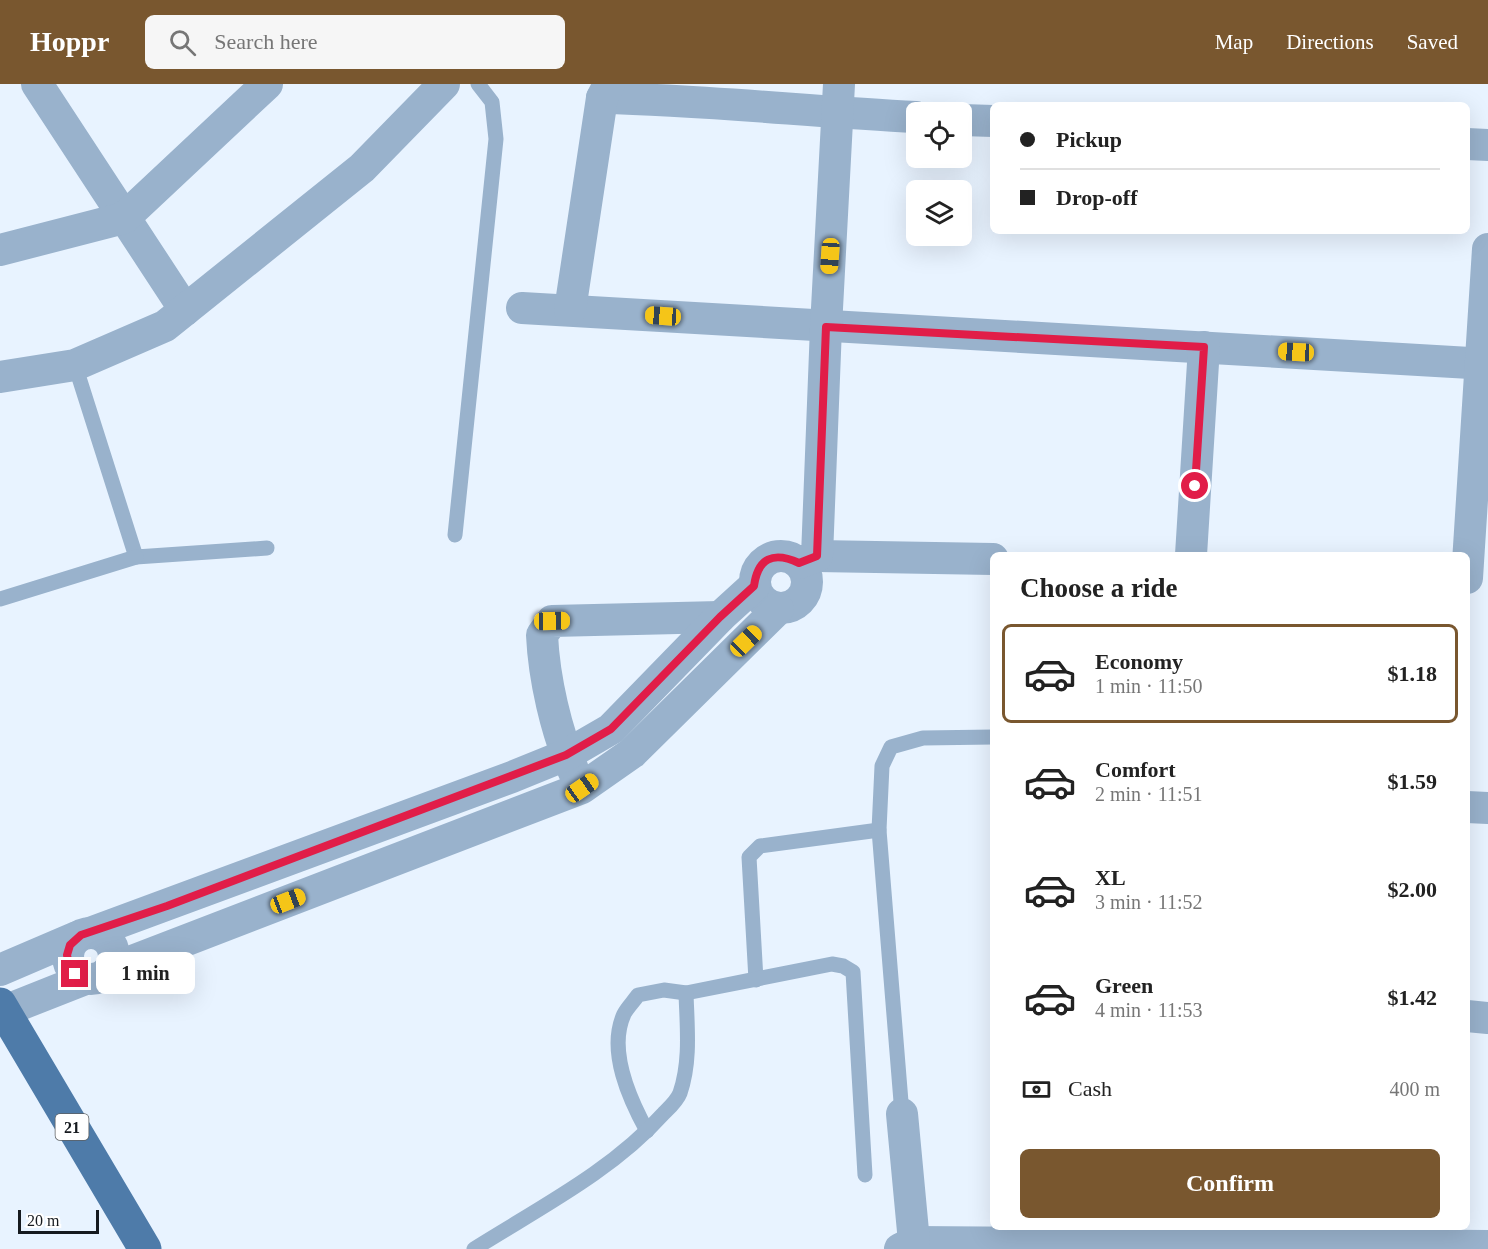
<!DOCTYPE html>
<meta charset="utf-8">
<style>
body{margin:0;font-family:Georgia,serif;background:#f6f6f6;color:#222;height:100vh;display:flex;flex-direction:column;font-size:22px;white-space:nowrap}
*{box-sizing:border-box;margin:0}
p{font-size:20px;color:#767676}
.icon{flex:none;width:33px;height:33px;fill:none;stroke:currentColor;stroke-width:2;stroke-linecap:round;stroke-linejoin:round}
.map{position:relative;flex:1;overflow:hidden}
.details{position:absolute;left:990px;top:468px;width:480px;height:678px;display:flex;flex-direction:column;background:#fff;border-radius:9px;box-shadow:0 6px 24px #0002}
.details>*{flex:none}
.banner{position:absolute;left:990px;top:18px;width:480px;height:132px;border-radius:9px;box-shadow:0 6px 24px #0002;display:grid;align-content:center;height:132px;padding:0 30px;background:#fff}
.controls{position:absolute;left:906px;top:18px;display:grid;gap:12px}
.controls a{display:grid;place-items:center;width:66px;height:66px;border-radius:9px;background:#fff;box-shadow:0 6px 24px #0002;font-size:30px}
.scale{position:absolute;left:18px;bottom:15px;width:81px;box-sizing:border-box;padding-left:6px;border:3px solid #161a1f;border-top:0;font-size:16px;line-height:21px;white-space:nowrap;color:#161a1f;-webkit-text-stroke:4px #fff;paint-order:stroke}
.end{position:absolute;width:27px;height:27px;margin:-14px;border:8px solid #e11d48;background:#fff;box-shadow:0 0 0 3px #fff}
.from{border-radius:50%}
.bubble{position:absolute;height:42px;border-radius:9px;background:#fff;box-shadow:0 6px 24px #0002;font-size:20px;font-weight:600;line-height:42px;text-align:center}
.car{position:absolute;width:18px;height:36px;margin:-18px -9px;border-radius:8px;box-shadow:0 0 4px 2px #0007;background:linear-gradient(#f5c518 24%,#345 0 40%,#f5c518 0 76%,#345 0 86%,#f5c518 0)}
.banner b{display:flex;align-items:center;gap:21px;height:57px;font-size:22px}
.banner b+b{border-top:2px solid #e0e0e0}
.banner i{width:15px;height:15px;background:#222}
ul{padding:0;list-style:none}
li{display:flex;align-items:center;gap:18px;height:99px;margin:0 12px 9px;padding:0 18px;border:3px solid transparent;border-radius:9px}
li div{flex:1}
li b{display:block;font-size:22px}
li em{font-style:normal;font-weight:600}
li.selected{border-color:#79572f}
li>.icon{width:54px;height:54px;stroke-width:1.5}
h2{padding:0 30px;font-size:27px;line-height:72px}
.pay{display:flex;align-items:center;gap:15px;height:66px;padding:0 30px;font-size:22px}
.pay p{margin-inline-start:auto}
.cta{display:flex;gap:12px;margin-top:auto;padding:12px 30px}
.cta a{flex:1;height:69px;border-radius:9px;background:#79572f;color:#fff;font-size:24px;font-weight:600;line-height:69px;text-align:center}
header{display:flex;align-items:center;gap:36px;box-sizing:border-box;height:84px;padding:0 30px;background:#79572f;color:#fff}
header strong{font-size:28px}
nav{display:flex;gap:33px;margin-inline-start:auto;font-size:21px}
.search{width:420px;height:54px;background:#f6f6f6;display:flex;align-items:center;gap:15px;box-sizing:border-box;padding:0 21px;border-radius:9px;color:#767676;font-size:22px}
.map>svg:first-child{display:block}
.lines{fill:none;stroke-linecap:round;stroke-linejoin:round}
.lane{stroke:#99b2cc;stroke-width:15}
.street{stroke:#99b2cc;stroke-width:32}
.primary{stroke:#4e7ba9;stroke-width:33}
.route{stroke:#e11d48;stroke-width:8}
.labels{text-anchor:middle;dominant-baseline:central;stroke-width:5;stroke-linejoin:round;paint-order:stroke}
.shield{fill:#fff;stroke:#5c5f62;stroke-width:1.5}
.shield-label{font-size:16px;font-weight:bold;fill:#161a1f}
</style>
<header>
<strong>Hoppr</strong>
<div class="search"><svg class="icon" aria-label="search" viewBox="0 0 24 24"><circle cx="10" cy="10" r="6"/><path d="M15 15l6 6"/></svg>Search here</div>
<nav><a>Map</a><a>Directions</a><a>Saved</a></nav>
</header>
<div class="map">
<svg width="1488" height="1165" viewBox="0 0 1488 1165">
<rect width="100%" height="100%" fill="#e8f3ff"/>
<g class="lines">
<!-- lane -->
<g class="lane">
<polyline points="75,281 136,473 267,464"/>
<polyline points="455,451 496,55 492,18 478,0"/>
<polyline points="0,515 136,473"/>
<polyline points="756,896 749,773 760,762 879,746"/>
<polyline points="902,1030 879,746 882,682 891,663 923,654 993,653"/>
<path d="M647 1047C630 1016 607 967 624 930 627 924 634 917 638 911L664 906 686 909 832 880 843 882 853 888 865 1091"/>
<path d="M474 1165C539 1124 612 1087 663 1030 669 1024 677 1017 680 1009 691 977 687 942 686 909"/>
</g>
<!-- street -->
<g class="street">
<polyline points="37,0 185,226"/>
<path d="M602 14C707 16 812 28 916 33"/>
<polyline points="962,36 993,37"/>
<polyline points="1467,60 1488,61"/>
<polyline points="0,166 124,134 267,0"/>
<polyline points="522,224 1488,280"/>
<polyline points="570,226 602,14 609,0"/>
<polyline points="0,293 75,281 165,242 362,84 444,0"/>
<polyline points="1191,471 1204,263"/>
<circle cx="781" cy="498" r="26"/>
<polyline points="817,472 993,475"/>
<polyline points="799,479 817,472 826,243 839,0"/>
<polyline points="1467,494 1488,165"/>
<path d="M574 688C556 648 544 594 542 551L552 537 720 533"/>
<polyline points="1467,723 1488,724"/>
<circle cx="91" cy="872" r="23"/>
<polyline points="90,849 512,693 566,671 611,645 720,533 754,502"/>
<polyline points="0,886 77,853"/>
<polyline points="109,886 582,704 632,669 778,525"/>
<polyline points="4,927 85,895"/>
<polyline points="1467,932 1488,934"/>
<polyline points="914,1158 1488,1162"/>
<polyline points="900,1165 914,1158 902,1030"/>
</g>
<!-- primary -->
<polyline class="primary" points="0,920 145,1165"/>
</g>
<g class="lines">
<!-- route -->
<path class="route" d="M75 890 69 881 67 871 70 861 81 851 167 822 566 671 611 645 720 533 754 502C758 474 773 467 799 479L817 472 826 243 1204 263 1195 402"/>
</g>
<g class="labels">
<!-- shield labels -->
<rect class="shield" x="55.5" y="1030" width="33" height="26" rx="4.5"/>
<g class="shield-label">
<text x="72" y="1043">21</text>
</g>
</g>
</svg>
<div class="controls">
<a><svg class="icon" aria-label="locate" viewBox="0 0 24 24"><circle cx="12" cy="12" r="6"/><path d="M12 2v4M12 18v4M2 12h4M18 12h4"/></svg></a>
<a><svg class="icon" aria-label="layers" viewBox="0 0 24 24"><path d="M12 4l9 5-9 5-9-5zM3 14l9 5 9-5"/></svg></a>
</div>
<div class="scale">20 m</div>
<i class="end from" style="left:1195px;top:402px"></i>
<i class="end" style="left:75px;top:890px"></i>
<div class="bubble" style="left:96px;top:868px;width:99px">1 min</div>
<i class="car" style="left:830px;top:172px;rotate:184deg"></i>
<i class="car" style="left:663px;top:232px;rotate:274deg"></i>
<i class="car" style="left:1296px;top:268px;rotate:273deg"></i>
<i class="car" style="left:552px;top:537px;rotate:89deg"></i>
<i class="car" style="left:746px;top:557px;rotate:46deg"></i>
<i class="car" style="left:582px;top:704px;rotate:55deg"></i>
<i class="car" style="left:288px;top:817px;rotate:69deg"></i>
<div class="banner">
<b><i class="from"></i>Pickup</b>
<b><i></i>Drop-off</b>
</div>
<section class="details">
<h2>Choose a ride</h2>
<ul>
<li class="selected"><svg class="icon" aria-label="car" viewBox="0 0 24 24"><path d="M5 17H2v-5l4-1 3-4h7l3 4 3 1v5h-3M9 17h6M6 11h13"/><circle cx="7" cy="17" r="2"/><circle cx="17" cy="17" r="2"/></svg><div><b>Economy</b><p>1 min · 11:50</p></div><em>$1.18</em></li>
<li><svg class="icon" aria-label="car" viewBox="0 0 24 24"><path d="M5 17H2v-5l4-1 3-4h7l3 4 3 1v5h-3M9 17h6M6 11h13"/><circle cx="7" cy="17" r="2"/><circle cx="17" cy="17" r="2"/></svg><div><b>Comfort</b><p>2 min · 11:51</p></div><em>$1.59</em></li>
<li><svg class="icon" aria-label="car" viewBox="0 0 24 24"><path d="M5 17H2v-5l4-1 3-4h7l3 4 3 1v5h-3M9 17h6M6 11h13"/><circle cx="7" cy="17" r="2"/><circle cx="17" cy="17" r="2"/></svg><div><b>XL</b><p>3 min · 11:52</p></div><em>$2.00</em></li>
<li><svg class="icon" aria-label="car" viewBox="0 0 24 24"><path d="M5 17H2v-5l4-1 3-4h7l3 4 3 1v5h-3M9 17h6M6 11h13"/><circle cx="7" cy="17" r="2"/><circle cx="17" cy="17" r="2"/></svg><div><b>Green</b><p>4 min · 11:53</p></div><em>$1.42</em></li>
</ul>
<div class="pay"><svg class="icon" aria-label="cash" viewBox="0 0 24 24"><path d="M3 7h18v10H3z"/><circle cx="12" cy="12" r="2"/></svg>Cash<p>400 m</p></div>
<div class="cta"><a>Confirm</a></div>
</section>
</div>
